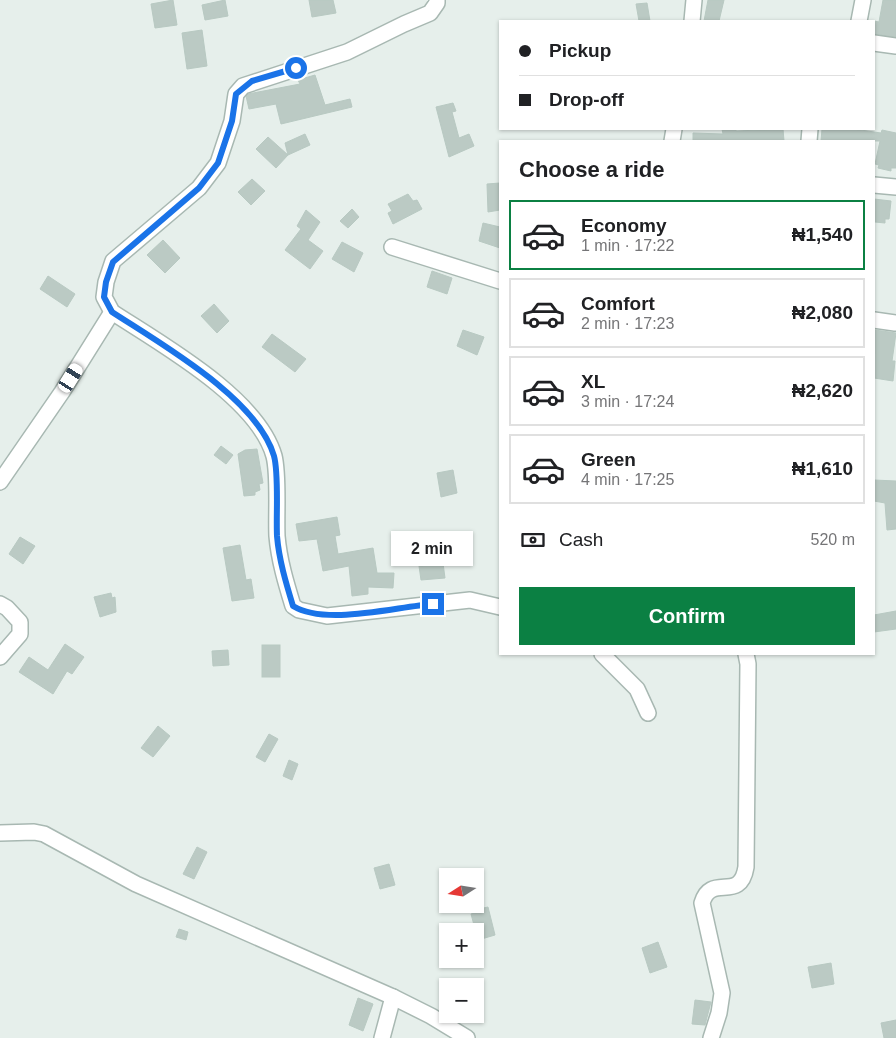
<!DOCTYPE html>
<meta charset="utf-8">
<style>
body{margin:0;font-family:Helvetica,sans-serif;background:#f6f6f6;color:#202124;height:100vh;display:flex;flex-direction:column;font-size:19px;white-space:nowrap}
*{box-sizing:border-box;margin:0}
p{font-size:16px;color:#757577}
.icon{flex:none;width:28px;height:28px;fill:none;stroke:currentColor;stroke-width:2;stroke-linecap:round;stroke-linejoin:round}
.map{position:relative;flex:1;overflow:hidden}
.details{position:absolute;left:499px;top:140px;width:376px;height:515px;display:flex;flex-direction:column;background:#fff;border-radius:0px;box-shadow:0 1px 4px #0004}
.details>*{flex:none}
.top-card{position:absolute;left:499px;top:20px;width:376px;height:110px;border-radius:0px;box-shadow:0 1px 4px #0004;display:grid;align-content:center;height:110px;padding:0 20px;background:#fff}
.needle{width:32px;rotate:258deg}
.tools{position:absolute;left:439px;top:868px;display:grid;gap:10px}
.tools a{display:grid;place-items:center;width:45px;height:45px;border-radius:0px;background:#fff;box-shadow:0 1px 4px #0004;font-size:25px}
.end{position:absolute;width:22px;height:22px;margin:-11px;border:6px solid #1a73e8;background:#fff;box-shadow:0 0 0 2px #fff}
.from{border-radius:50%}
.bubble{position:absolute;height:35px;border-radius:0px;background:#fff;box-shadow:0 1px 4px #0004;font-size:16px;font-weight:800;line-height:35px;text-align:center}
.car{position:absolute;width:15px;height:30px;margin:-15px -8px;border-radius:6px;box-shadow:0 0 4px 1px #0007;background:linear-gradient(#fff 24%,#345 0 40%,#fff 0 76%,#345 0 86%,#fff 0)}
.top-card b{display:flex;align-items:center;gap:18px;height:48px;font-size:19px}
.top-card b+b{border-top:1px solid #e0e0e0}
.top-card i{width:12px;height:12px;background:#202124}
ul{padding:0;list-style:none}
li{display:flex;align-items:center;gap:15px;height:70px;margin:0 10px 8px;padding:0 10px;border:2px solid #e0e0e0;border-radius:0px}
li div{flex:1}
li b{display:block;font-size:19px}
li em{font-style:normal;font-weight:800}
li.selected{border-color:#0b8043}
li>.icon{width:45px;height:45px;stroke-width:1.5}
h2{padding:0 20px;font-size:22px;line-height:60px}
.pay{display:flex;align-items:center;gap:12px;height:55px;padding:0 20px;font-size:19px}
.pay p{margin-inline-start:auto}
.cta{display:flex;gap:10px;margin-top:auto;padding:10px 20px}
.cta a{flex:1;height:58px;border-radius:0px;background:#0b8043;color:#fff;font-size:20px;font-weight:800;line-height:58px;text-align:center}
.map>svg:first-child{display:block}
.building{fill:#bbcac4;stroke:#b8c9c2}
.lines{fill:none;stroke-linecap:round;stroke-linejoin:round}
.minor-casing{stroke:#a8b8b2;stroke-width:18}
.minor{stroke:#fff;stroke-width:15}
.route{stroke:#1a73e8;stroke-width:6}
</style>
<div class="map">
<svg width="896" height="1038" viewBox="0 0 896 1038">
<rect width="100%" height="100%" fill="#e6efeb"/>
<!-- building -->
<g class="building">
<polygon points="173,0 177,25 155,28 151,4"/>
<polygon points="225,0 228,16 205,20 202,5"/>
<polygon points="309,0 333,0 336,13 312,17"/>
<polygon points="708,0 724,0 719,21 704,21"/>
<polygon points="883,0 896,0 896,37 874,34 874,21 879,22"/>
<polygon points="647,3 650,21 639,21 636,4"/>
<polygon points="202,30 207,66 187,69 182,33"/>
<polygon points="315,75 325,105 350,99 352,107 281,124 276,104 249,109 246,96 248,94 300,84 298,80"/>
<polygon points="453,103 456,111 452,112 459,138 469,134 474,146 449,157 436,107"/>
<polygon points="722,129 736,129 736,131 783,129 784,141 693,141 693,133 723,134"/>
<polygon points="822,129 854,129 881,133 882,130 896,133 896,168 891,168 891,171 878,168 879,165 875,164 880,141 821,141"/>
<polygon points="305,134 310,145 288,155 285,143"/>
<polygon points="268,137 288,155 276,168 256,149"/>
<polygon points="252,179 265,191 251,205 238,192"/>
<polygon points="500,183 500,210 488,212 487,184"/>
<polygon points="408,194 413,201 417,200 422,209 393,224 388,213 392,211 388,204"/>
<polygon points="874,199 891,201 889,219 885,219 885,223 875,222"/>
<polygon points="352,209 359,217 348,228 340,221"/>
<polygon points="306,210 320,222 308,240 323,251 310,269 285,250 301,229 297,226"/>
<polygon points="483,223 500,227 500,248 479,241"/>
<polygon points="163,240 180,258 165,273 147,255"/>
<polygon points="342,242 363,253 354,272 332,259"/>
<polygon points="432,271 452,278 447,294 427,287"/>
<polygon points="48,276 75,294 67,307 40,289"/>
<polygon points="214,304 229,321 217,333 201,316"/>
<polygon points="463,330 484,337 477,355 457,346"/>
<polygon points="875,330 896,333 892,361 895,361 893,381 874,378"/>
<polygon points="272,334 306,359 295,372 262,347"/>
<polygon points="221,446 233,455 226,464 214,455"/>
<polygon points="257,449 263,483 259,484 260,490 255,492 255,495 244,496 238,454 245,450"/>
<polygon points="453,470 457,493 441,497 437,473"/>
<polygon points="874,480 896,481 896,529 887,530 885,503 874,501"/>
<polygon points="337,517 340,535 335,536 338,554 373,548 377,573 394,573 393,588 368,587 368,594 352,596 349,566 323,571 317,539 299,541 296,524"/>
<polygon points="20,537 35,546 23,564 9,554"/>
<polygon points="240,545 246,580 251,579 254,598 232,601 223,548"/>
<polygon points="443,563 445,578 421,580 419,566"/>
<polygon points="111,593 112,598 115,597 116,612 100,617 94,597"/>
<polygon points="896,611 896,629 874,632 874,615"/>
<polygon points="65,644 84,657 72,674 67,671 53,694 19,672 29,657 48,670"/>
<rect x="262" y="645" width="18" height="32"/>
<polygon points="228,650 229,665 213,666 212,651"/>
<polygon points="158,726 170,736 153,757 141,748"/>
<polygon points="269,734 278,739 265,762 256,757"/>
<polygon points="289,760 298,764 292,780 283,776"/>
<polygon points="197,847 207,852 194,879 183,874"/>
<polygon points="389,864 395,885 380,889 374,868"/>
<polygon points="488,907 495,935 478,940 471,914 479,912 479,909"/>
<polygon points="179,929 188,932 186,940 176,937"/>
<polygon points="658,942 667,967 650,973 642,948"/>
<polygon points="831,963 834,984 812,988 808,967"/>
<polygon points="358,998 373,1004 363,1031 349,1025"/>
<polygon points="695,1000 711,1002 705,1025 692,1024"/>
<polygon points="896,1020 896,1038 884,1038 881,1023"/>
</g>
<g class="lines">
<!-- minor casing -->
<g class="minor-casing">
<g id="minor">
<path d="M437 0V3L430 13 404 24 347 52 243 86 236 94 232 121 218 163 199 188 113 261 106 282 104 297 112 312C161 344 258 398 274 456 279 475 276 514 277 536 279 560 286 583 293 606L299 610 327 616 470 600 500 607"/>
<polyline points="692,21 694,0"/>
<polyline points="859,21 863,0"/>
<polyline points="874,43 896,46"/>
<polyline points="672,141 674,129"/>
<polyline points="809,141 810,129"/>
<polyline points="874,185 896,187"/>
<polyline points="392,247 500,281"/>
<polyline points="874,320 895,323"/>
<polyline points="0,482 62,392 112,312"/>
<polyline points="0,604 7,608 20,622 20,634 0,657"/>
<polyline points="602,654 637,689 648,713"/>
<polyline points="0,833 34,832 44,834 136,884 393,997 431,1016 467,1038"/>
<polyline points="382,1038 393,997"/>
<path d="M711 1038 719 1013 722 993 702 903C711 872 740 904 746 867L748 664 746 654"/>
</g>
</g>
<!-- minor -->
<use href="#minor" class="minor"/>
</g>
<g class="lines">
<!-- route -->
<path class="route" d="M296 68 252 81 236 94 232 121 218 163 199 188 113 262 106 282 104 297 112 312C161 344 257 398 274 456 279 474 276 514 277 536 279 560 286 583 293 606 326 626 394 607 433 604"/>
</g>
</svg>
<div class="tools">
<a><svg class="needle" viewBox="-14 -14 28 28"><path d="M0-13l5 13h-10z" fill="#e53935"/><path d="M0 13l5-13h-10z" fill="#757577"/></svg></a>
<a>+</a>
<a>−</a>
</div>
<i class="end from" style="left:296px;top:68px"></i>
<i class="end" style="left:433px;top:604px"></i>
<div class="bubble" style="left:391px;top:531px;width:82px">2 min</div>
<i class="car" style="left:71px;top:378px;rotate:32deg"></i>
<div class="top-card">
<b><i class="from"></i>Pickup</b>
<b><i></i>Drop-off</b>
</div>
<section class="details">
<h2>Choose a ride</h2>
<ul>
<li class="selected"><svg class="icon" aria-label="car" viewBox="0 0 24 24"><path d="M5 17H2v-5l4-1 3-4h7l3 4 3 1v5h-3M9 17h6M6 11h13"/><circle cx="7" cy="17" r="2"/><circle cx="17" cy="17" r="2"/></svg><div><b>Economy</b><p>1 min · 17:22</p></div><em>₦1,540</em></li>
<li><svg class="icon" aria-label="car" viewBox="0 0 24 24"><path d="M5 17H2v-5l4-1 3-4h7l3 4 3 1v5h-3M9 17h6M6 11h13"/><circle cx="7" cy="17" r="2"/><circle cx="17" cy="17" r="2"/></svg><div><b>Comfort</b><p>2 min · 17:23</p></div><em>₦2,080</em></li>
<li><svg class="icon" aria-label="car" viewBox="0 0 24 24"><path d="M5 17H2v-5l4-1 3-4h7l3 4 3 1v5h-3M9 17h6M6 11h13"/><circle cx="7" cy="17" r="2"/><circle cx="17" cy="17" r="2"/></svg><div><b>XL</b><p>3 min · 17:24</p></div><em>₦2,620</em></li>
<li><svg class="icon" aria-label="car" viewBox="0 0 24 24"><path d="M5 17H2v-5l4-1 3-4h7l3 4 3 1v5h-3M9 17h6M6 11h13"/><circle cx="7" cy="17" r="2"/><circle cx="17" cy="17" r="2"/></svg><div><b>Green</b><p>4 min · 17:25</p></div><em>₦1,610</em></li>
</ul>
<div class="pay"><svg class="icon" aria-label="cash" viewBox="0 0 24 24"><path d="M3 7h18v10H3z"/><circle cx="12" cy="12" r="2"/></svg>Cash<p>520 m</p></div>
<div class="cta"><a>Confirm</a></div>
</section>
</div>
